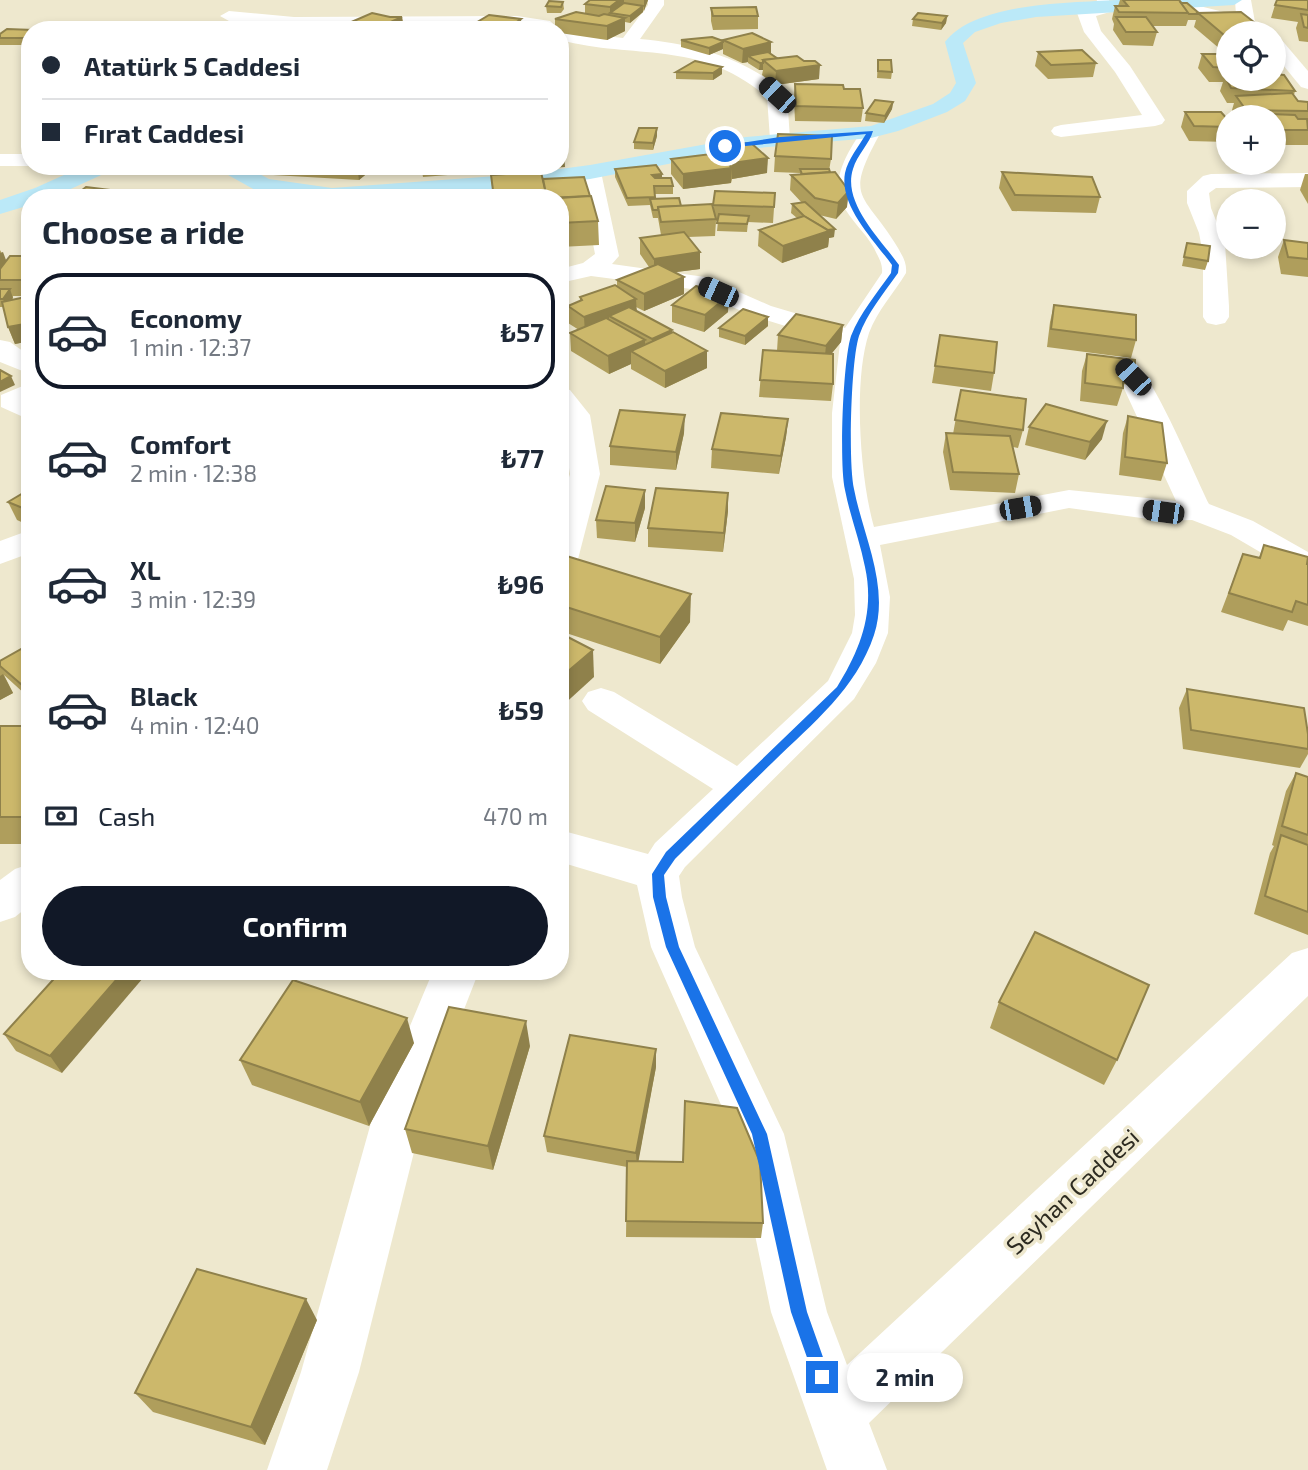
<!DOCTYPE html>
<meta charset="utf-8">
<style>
body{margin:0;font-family:"Exo 2",sans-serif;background:#f6f6f7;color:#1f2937;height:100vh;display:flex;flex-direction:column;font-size:26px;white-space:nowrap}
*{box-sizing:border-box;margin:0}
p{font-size:23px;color:#747a83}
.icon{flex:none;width:38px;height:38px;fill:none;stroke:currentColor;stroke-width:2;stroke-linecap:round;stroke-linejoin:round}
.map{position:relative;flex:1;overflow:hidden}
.panel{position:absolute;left:21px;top:189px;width:548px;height:791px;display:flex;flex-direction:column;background:#fff;border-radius:28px;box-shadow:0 4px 10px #0003}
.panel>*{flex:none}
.hud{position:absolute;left:21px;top:21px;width:548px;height:154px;border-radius:28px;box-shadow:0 4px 10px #0003;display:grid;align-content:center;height:154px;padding:0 21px;background:#fff}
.controls{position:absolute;left:1216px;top:21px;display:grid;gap:14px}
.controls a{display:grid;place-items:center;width:70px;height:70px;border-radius:50%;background:#fff;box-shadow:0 4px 10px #0003;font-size:35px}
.end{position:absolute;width:32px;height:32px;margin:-16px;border:9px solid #1a73e8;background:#fff;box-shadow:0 0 0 4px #fff}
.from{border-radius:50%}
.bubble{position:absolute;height:49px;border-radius:24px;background:#fff;box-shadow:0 4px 10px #0003;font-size:23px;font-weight:700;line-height:49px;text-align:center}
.car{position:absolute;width:21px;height:42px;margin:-21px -10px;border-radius:9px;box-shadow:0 0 5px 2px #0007;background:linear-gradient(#222 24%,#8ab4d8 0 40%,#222 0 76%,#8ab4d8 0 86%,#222 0)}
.hud b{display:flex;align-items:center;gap:24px;height:66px;font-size:26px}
.hud b+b{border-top:2px solid #e0e1e3}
.hud i{width:18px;height:18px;background:#1f2937}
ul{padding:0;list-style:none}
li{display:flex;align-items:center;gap:21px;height:116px;margin:0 14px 10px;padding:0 7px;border:4px solid transparent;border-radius:28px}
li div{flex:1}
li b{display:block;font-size:26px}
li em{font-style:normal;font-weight:700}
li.active{border-color:#111827}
li>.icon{width:63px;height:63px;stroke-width:1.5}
h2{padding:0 21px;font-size:32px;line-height:84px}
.pay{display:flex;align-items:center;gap:18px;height:77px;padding:0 21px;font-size:26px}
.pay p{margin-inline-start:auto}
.button{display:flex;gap:14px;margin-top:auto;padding:14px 21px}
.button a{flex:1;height:80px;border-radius:42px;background:#111827;color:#fff;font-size:28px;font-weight:700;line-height:80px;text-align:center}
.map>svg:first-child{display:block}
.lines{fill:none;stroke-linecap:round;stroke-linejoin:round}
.minor{fill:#fff;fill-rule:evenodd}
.major{fill:#bbe9f8;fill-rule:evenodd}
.wall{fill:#af9e5c;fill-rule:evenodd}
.shaded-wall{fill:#8f814b}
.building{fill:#ccb86b;stroke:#8f814b;stroke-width:2}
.route{fill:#1a73e8}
.labels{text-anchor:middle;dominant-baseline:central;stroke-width:7;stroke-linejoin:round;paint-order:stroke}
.near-street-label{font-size:24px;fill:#2d2b21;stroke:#eee8ce}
</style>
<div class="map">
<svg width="1308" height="1470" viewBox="0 0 1308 1470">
<rect width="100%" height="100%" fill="#eee8ce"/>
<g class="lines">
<!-- minor -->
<g class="minor">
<path d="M648 0H664V5L640 39C693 44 742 57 784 91L787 95 790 139 787 143H773L770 139 767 97C699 39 637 60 560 40V30L517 26 294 27 229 21 220 16 229 11 294 17 517 16 550 21 559 29 578 33 623 38 648 5Z"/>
<polygon points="1097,0 1109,0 1112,8 1110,12 1096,16 1101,31 1130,66 1165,120 1162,124 1155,126 1061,137 1054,135 1051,131 1054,127 1061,125 1142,115 1115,72 1084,32 1077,13 1080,9 1095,5"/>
<polygon points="1165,0 1175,0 1236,15 1235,0 1251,0 1255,22 1246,27 1165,8 1163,4"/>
<polygon points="1274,37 1280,38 1308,71 1308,89 1301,87 1274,54"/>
<path d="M871 126 878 128 881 132C842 202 864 191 898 248 903 257 907 263 906 273 894 293 877 311 869 333 853 381 860 478 874 527L1069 490 1176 501 1120 380 1106 363 1110 357C1118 355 1125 354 1131 359 1154 375 1194 474 1209 504L1253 521 1308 552V576L1296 573 1231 535 1192 520 1163 521 1069 508 880 545 890 597 888 633 876 663 854 699 685 867 679 876 682 897 695 947 784 1134 827 1312 847 1365 1292 953 1308 948V996L869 1423 887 1470H827L771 1312 734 1134 651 947 637 885 560 862V830L648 854 655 843 713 789 588 710 582 701 588 692 601 688 614 692 737 766 828 681 852 633 855 615 854 579 832 477V413L840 343 753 316 691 289 591 276 560 283V269L583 263 595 254 579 172 582 167H598L601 172 619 256 612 264 705 277 771 306 845 328 882 273C883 263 878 257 874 248 865 232 850 220 842 203 830 178 850 148 864 128Z"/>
<polygon points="0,154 30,154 31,166 0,166"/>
<polygon points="1308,173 1308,187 1216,188 1209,193 1211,208 1225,243 1229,306 1229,317 1225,323 1216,325 1207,323 1203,317 1203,254 1199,233 1187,203 1187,191 1203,176 1211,174"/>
<polygon points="0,340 10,342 30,356 30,374 0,362"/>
<polygon points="30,383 30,420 1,407 1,395"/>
<polygon points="560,387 570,390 590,415 600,474 577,563 572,570 560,573 560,507 570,474 560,414"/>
<polygon points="30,530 30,553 0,564 0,541"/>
<polygon points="30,864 30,905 15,917 0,922 0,880 15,869"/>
<polygon points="433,971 479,971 424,1112 359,1372 327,1470 267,1470 301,1372 374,1112"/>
</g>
<!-- major -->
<g class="major">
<path d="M1117 0H1242L1234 5 1036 17 1001 23 975 32 963 43 976 83 965 101 947 112 898 131 871 138 746 149 590 179 523 188 406 198H305L255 190 221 171 218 166H245L269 179 332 188 523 174 590 165 746 137 871 126 933 104 950 93 956 83 945 42C975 2 1070 3 1117 0Z"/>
<polygon points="84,166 113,166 110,171 51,198 30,198 30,205 0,214 0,200 35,188"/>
</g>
</g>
<!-- wall -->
<g class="wall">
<polygon points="590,0 648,0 643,12 630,23 625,22 625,31 607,40 560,33 560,30 555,30 555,19 585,14 585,4"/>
<polygon points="1120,0 1182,0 1179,0 1181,3 1200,13 1228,33 1228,49 1220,49 1194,27 1196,20 1188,20 1186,26 1152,26 1157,32 1153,46 1123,45 1113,30 1114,24 1112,19 1115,6 1118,6"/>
<polygon points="1308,0 1308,42 1299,41 1296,28 1298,22 1271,18 1275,5"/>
<polygon points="563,2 564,9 561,13 547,13 546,6"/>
<polygon points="711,8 758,16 758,29 713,30 711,21"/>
<polygon points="947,16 946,23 941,30 912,26 913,19"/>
<polygon points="390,17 402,17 404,30 350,30 349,23"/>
<polygon points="30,30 30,45 0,45 0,34"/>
<polygon points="681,40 723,40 771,54 819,79 775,85 762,75 763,70 759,70 748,63 748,62 742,63 723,54 723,49 709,55 681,47"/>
<polygon points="1038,52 1096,63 1093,77 1048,79 1035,66"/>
<polygon points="1202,54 1228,54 1228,79 1295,91 1294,95 1298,101 1308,102 1308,145 1274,145 1274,117 1236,117 1232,110 1234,103 1227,103 1220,91 1223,82 1209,82 1198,68"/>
<polygon points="878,60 892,72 891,79 877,78"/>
<polygon points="676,72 722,74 713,80 676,79"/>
<polygon points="795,84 844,89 863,108 861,122 795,121 794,99"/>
<polygon points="893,102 892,109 884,123 865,121 866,113"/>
<polygon points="1185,112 1228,120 1228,142 1189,141 1181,127"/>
<polygon points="657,128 657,136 653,150 634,149 634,142"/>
<polygon points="712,145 767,173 732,179 731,183 683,189 671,174 671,159 712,154"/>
<polygon points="775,156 831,159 829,171 847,207 836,219 819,215 834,237 829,238 828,247 782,263 758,246 759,230 797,218 791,213 792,204 802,203 790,190 791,175 800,174 800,173 774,172"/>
<polygon points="145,166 186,166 179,174 146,172"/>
<polygon points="376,166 359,180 273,175 271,167"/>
<polygon points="421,166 521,166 521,169 423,177"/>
<polygon points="615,169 662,174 662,178 673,186 673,194 655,194 655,199 681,206 713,210 715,191 775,193 773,223 748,222 747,232 717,231 718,221 716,221 715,236 688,237 700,269 675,272 684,277 684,294 644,311 636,307 637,311 672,333 707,351 707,368 665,388 631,369 631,364 609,374 571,351 570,333 579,330 568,323 568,306 580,301 580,297 617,286 617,280 649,267 640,254 640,238 661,235 658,218 653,218 650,205 628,206 615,177"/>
<polygon points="1002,172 1100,197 1096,213 1012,211 999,188"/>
<polygon points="1305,174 1308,174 1308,204 1300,190"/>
<polygon points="491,175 543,179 590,196 598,221 599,245 560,247 560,198 493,198"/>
<polygon points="1284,240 1308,243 1308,277 1281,274 1278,257"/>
<polygon points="1187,243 1208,261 1205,270 1182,266"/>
<path d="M30 245V341L15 344 8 327 3 307H0V250L6 261 29 256 26 249ZM13 296H28L12 300Z"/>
<polygon points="672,305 728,312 704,332 672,322"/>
<polygon points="1054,305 1136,340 1131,358 1047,347 1050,322"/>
<polygon points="768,317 768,326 745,345 719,337 719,328"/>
<polygon points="843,325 841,342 831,354 833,384 831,401 759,397 763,350 777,351 778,335"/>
<polygon points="940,335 994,373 991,391 932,383"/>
<polygon points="1087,354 1135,367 1130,385 1123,384 1123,388 1117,406 1080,401 1082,371"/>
<polygon points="961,390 1023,430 1018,448 1013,447 1019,474 1015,493 950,490 943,452 946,433 953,434"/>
<polygon points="1128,416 1167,463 1161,481 1119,475 1123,433"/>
<polygon points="788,419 786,437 779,474 711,468 712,449"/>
<polygon points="1029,427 1102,439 1085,460 1025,445"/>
<polygon points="684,433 676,470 610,465 610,446"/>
<polygon points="30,489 30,526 17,520 8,502"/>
<polygon points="645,508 635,542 597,538 596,520"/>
<polygon points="728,511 723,552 648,547 648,528"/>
<polygon points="1264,545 1308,564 1308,626 1288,620 1283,631 1221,612 1243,554 1259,558"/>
<polygon points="560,554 690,622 660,664 560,631"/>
<polygon points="30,654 30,693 26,695 4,675 13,693 0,700 0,661"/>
<polygon points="1187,689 1308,734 1308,754 1300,768 1183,749 1179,708"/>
<rect x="0" y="726" width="30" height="118"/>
<polygon points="1296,773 1308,777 1308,935 1254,914 1270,853 1274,846 1272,845 1286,791"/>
<polygon points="61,971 62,1073 16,1051 4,1034"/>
<polygon points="999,1002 1117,1060 1104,1085 990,1028"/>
<polygon points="414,1043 369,1126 252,1085 240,1060"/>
<polygon points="530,1046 493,1170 412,1153 405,1129"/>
<polygon points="656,1067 638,1161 763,1223 761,1238 626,1237 627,1167 547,1152 544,1136"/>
<polygon points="317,1320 265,1445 153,1412 135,1393"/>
</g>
<!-- shaded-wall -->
<g class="shaded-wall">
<polygon points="619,0 624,0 624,10 610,13 610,20 610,7"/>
<polygon points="644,0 648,0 644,11"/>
<polygon points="643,6 643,12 630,23 630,16"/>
<polygon points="947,16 946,23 941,30 942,23"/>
<polygon points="402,17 404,30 375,30 375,29"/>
<polygon points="625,18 625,31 607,40 607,26"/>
<polygon points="521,19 522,30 505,30"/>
<polygon points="723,42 723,49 709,55 709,48"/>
<polygon points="771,42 771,56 748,56 748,62 742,63 743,49"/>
<polygon points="760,63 763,63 763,70 759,70"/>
<polygon points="820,65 819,79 775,85 776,71"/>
<polygon points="722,67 722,74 713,80 713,73"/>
<polygon points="893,102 892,109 884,123 885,116"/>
<polygon points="657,128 657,136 653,150 653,143"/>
<polygon points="564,151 565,167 527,170 526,166 560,166 560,152"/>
<polygon points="768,158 767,173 732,179 732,163"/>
<polygon points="177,166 186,166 179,174"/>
<polygon points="357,166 376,166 359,180"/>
<polygon points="732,168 731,183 683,189 683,174"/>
<polygon points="662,174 662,182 652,183 652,175"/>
<polygon points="849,191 847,207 836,219 838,203"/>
<polygon points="126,192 128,198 118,198"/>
<polygon points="835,229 834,237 829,238 828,247 782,263 783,246 821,232"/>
<polygon points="3,252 9,268 0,272 0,253"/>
<polygon points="700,252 700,269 654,275 654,259"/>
<polygon points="684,277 684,294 644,311 644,294"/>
<polygon points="10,289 13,298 6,307 3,299"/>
<polygon points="729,295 728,312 704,332 705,315"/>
<polygon points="636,299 637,316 609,316 609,326 585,334 584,317"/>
<polygon points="768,317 768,326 745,345 745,336"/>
<polygon points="30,323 30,341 15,344 8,327"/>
<polygon points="843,325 841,342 824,363 826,346"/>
<polygon points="672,330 672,347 652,357 652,339"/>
<polygon points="645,340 645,357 631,351 631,364 609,374 608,356"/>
<polygon points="707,351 707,368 665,388 665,371"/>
<polygon points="11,376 15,385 0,392 0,382"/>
<polygon points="685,415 684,433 676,470 676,452"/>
<polygon points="788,419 786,437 779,474 781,456"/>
<polygon points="1107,421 1102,439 1085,460 1090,442"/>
<polygon points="560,479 562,498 560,502"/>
<polygon points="645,490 645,508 635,542 635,523"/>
<polygon points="728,493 728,511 723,552 724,533"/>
<polygon points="691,594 690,622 660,664 660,637"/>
<polygon points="593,650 594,677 560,708 560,678"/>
<polygon points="3,674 13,693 0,700 0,676"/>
<polygon points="30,681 30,693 26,695 22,685"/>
<polygon points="124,971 149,971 62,1073 50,1056"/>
<polygon points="407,1018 414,1043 369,1126 360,1102"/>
<polygon points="526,1021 530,1046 493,1170 488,1146"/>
<polygon points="656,1049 656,1067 637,1169 636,1153"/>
<polygon points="306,1299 317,1320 265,1445 251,1427"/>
</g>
<!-- building -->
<g class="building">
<polygon points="590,0 619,0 610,7 585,4"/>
<polygon points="1123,0 1179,0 1190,13 1119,12 1115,6 1128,6"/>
<polygon points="1277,0 1308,0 1308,10 1275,5"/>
<polygon points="549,1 563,2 561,7 546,6"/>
<polygon points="624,3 643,6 630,16 610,13"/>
<polygon points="1181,3 1187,3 1200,14 1189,14"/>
<polygon points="756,7 758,16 713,16 711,8"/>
<polygon points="576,12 599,16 604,14 625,18 607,26 555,19"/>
<polygon points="1241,12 1268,33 1228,33 1228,35 1224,35 1198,13"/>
<polygon points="372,13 390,17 402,17 375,29 349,23"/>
<polygon points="918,13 947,16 942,23 913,19"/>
<polygon points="1301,14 1308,15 1308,28 1304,27"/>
<polygon points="489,15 521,19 505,30 464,30"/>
<polygon points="1116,17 1146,17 1157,32 1126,32"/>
<polygon points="229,22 258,28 255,30 211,30"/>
<polygon points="7,29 34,30 30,30 30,38 0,38 0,34"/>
<polygon points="752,33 771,42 743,49 723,40"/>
<polygon points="712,37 723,41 723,42 709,48 681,40"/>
<polygon points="1082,50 1096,63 1051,65 1038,52"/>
<polygon points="768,52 778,59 763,60 763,63 760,63 748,56"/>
<polygon points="1202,54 1228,54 1228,68 1213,67"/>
<polygon points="797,56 804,61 815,61 820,65 776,71 763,60"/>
<polygon points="878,60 891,60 892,72 878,71"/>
<polygon points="695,61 722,67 713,73 676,72"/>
<polygon points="1274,74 1284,75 1295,91 1231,88 1225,76 1228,77 1228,79 1274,79"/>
<polygon points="795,84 843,85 844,89 860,89 863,108 796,106"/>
<polygon points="1292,93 1298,101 1308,102 1308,111 1246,110 1236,96"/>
<polygon points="875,100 893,102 885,116 866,113"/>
<polygon points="1185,112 1221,112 1228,120 1228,127 1194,126"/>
<polygon points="1247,113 1295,115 1298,119 1307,119 1308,130 1274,130 1274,117 1249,117"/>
<polygon points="639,128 657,128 653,143 634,142"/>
<polygon points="778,134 832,136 831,159 775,156"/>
<polygon points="751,143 768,158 732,163 712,145"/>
<polygon points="719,153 732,168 683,174 671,159"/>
<polygon points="656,165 662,174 652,175 655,178 671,178 673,186 654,186 655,197 627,198 615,169"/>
<polygon points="305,166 305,169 271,167 271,166"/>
<polygon points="800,169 829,169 830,172 802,174"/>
<polygon points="541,172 547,198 494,198 491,175"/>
<polygon points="835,172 849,191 838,203 815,198 791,175"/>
<polygon points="1002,172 1092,177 1100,197 1015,195"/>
<polygon points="584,177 590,196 547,198 543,179"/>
<polygon points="86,187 126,192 118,198 72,198"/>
<polygon points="715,191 775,193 774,207 713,205"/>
<polygon points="431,193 457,193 456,198 457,198 430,198"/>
<polygon points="591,196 598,221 560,223 559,198"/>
<polygon points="679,198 681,206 658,207 658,210 653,210 650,199"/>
<polygon points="805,202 835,229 828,230 804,216 792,204"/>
<polygon points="712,204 716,219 661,222 658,207"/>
<polygon points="719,214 749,216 747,224 717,223"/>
<polygon points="804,216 829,231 783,246 759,230"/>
<polygon points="684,232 700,252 654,259 640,238"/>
<polygon points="1284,240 1308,243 1308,259 1288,257"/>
<polygon points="1187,243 1210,246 1208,261 1184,257"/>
<polygon points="10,256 30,256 30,280 0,280 0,269"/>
<polygon points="658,264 684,277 644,294 617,280"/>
<polygon points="615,285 636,299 584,317 568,306 582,300 580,297"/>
<polygon points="696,286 729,295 705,315 672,305"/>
<polygon points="0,289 10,289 3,299 0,299"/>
<polygon points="30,296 30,323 8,327 2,302"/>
<polygon points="1054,305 1136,315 1136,340 1051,329"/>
<polygon points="629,307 672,330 652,339 609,316"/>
<polygon points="743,309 768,317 745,336 719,328"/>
<polygon points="796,314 843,325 826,346 778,335"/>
<polygon points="606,318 645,340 608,356 570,333"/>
<polygon points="673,332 707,351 665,371 631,351"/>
<polygon points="940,335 997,342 994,373 935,366"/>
<polygon points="763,350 833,354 833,384 760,380"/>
<polygon points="1087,354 1135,360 1135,367 1123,366 1123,388 1085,383"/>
<polygon points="0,370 11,376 0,382"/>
<polygon points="961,390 1026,399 1023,430 955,420"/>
<polygon points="1046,404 1107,421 1090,442 1029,427"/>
<polygon points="620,410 685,415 676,452 610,446"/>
<polygon points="721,413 788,419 781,456 712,449"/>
<polygon points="1128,416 1162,423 1167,463 1125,457"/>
<polygon points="946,433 1010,436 1019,474 953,472"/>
<polygon points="606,486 645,490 635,523 596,520"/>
<polygon points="656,488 728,493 724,533 648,528"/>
<polygon points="30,489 30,511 8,502"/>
<polygon points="1264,545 1308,557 1307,564 1308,564 1308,605 1296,601 1292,612 1229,593 1243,554 1260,558"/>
<polygon points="560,554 691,594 660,637 560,605"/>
<polygon points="560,633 593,650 560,678"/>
<polygon points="23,648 30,654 30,681 22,685 0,666 0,661"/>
<polygon points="1187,689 1304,708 1308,734 1308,749 1191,730"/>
<rect x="0" y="726" width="30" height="91"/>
<polygon points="1296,773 1308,777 1308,835 1282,826"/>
<polygon points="1281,835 1308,845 1308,912 1265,896"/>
<polygon points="1035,932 1149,985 1117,1060 999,1002"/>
<polygon points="61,971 124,971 50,1056 4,1034"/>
<polygon points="293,980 407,1018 360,1102 240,1060"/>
<polygon points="449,1007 526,1021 488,1146 405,1129"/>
<polygon points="570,1035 656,1049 636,1153 544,1136"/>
<polygon points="685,1101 737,1108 760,1162 763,1223 626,1221 627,1161 683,1162"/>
<polygon points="197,1269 306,1299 251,1427 135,1393"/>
</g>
<!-- route -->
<path class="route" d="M873 131C870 143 857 155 853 169 842 203 881 240 899 265L898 273C884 293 867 313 859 336 851 360 848 463 854 489 863 536 890 586 874 635 856 689 813 723 773 762 740 794 708 826 675 859L664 875 666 897 679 947 767 1134 807 1312 830 1377 828 1383 822 1386 816 1383 791 1312 752 1134 666 947 653 897 652 874 666 852 837 687C860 650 875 612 865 567 860 541 850 516 845 490 839 464 843 360 851 336 860 313 877 293 891 273L892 265C874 240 839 206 845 173 848 159 859 146 866 134L725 148 722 146 780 137Z"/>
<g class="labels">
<!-- near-street labels -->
<g class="near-street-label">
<text transform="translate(1072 1191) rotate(-43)">Seyhan Caddesi</text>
</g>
</g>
</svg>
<div class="controls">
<a><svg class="icon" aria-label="locate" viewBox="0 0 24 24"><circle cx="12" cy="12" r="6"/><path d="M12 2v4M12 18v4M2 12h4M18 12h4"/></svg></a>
<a>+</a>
<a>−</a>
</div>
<i class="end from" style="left:725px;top:146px"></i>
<i class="end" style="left:822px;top:1377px"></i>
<div class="bubble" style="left:847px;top:1353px;width:116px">2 min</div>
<i class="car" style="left:777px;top:95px;rotate:313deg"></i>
<i class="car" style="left:718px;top:292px;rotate:294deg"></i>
<i class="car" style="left:1133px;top:377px;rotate:316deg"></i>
<i class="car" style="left:1020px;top:508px;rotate:80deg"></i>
<i class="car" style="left:1163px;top:512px;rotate:278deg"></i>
<div class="hud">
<b><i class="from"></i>Atatürk 5 Caddesi</b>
<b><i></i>Fırat Caddesi</b>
</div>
<section class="panel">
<h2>Choose a ride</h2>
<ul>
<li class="active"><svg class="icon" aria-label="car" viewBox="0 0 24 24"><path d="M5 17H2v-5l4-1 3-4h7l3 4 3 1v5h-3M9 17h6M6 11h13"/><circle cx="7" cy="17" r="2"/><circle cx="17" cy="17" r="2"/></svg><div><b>Economy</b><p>1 min · 12:37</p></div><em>₺57</em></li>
<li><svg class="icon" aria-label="car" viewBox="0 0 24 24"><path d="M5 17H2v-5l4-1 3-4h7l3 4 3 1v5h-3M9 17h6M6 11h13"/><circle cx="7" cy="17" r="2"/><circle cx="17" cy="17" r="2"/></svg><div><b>Comfort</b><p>2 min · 12:38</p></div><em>₺77</em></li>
<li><svg class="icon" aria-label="car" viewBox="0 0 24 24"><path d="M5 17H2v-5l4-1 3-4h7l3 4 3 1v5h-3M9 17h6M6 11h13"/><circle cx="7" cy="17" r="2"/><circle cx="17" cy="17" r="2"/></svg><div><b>XL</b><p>3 min · 12:39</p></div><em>₺96</em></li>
<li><svg class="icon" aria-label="car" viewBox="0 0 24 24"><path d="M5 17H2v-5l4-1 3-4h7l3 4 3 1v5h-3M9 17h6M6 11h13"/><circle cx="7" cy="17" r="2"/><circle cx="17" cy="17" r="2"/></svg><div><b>Black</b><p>4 min · 12:40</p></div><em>₺59</em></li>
</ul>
<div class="pay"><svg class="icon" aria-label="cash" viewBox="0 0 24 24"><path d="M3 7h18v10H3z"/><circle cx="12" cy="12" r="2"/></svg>Cash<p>470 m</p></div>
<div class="button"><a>Confirm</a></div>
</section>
</div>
